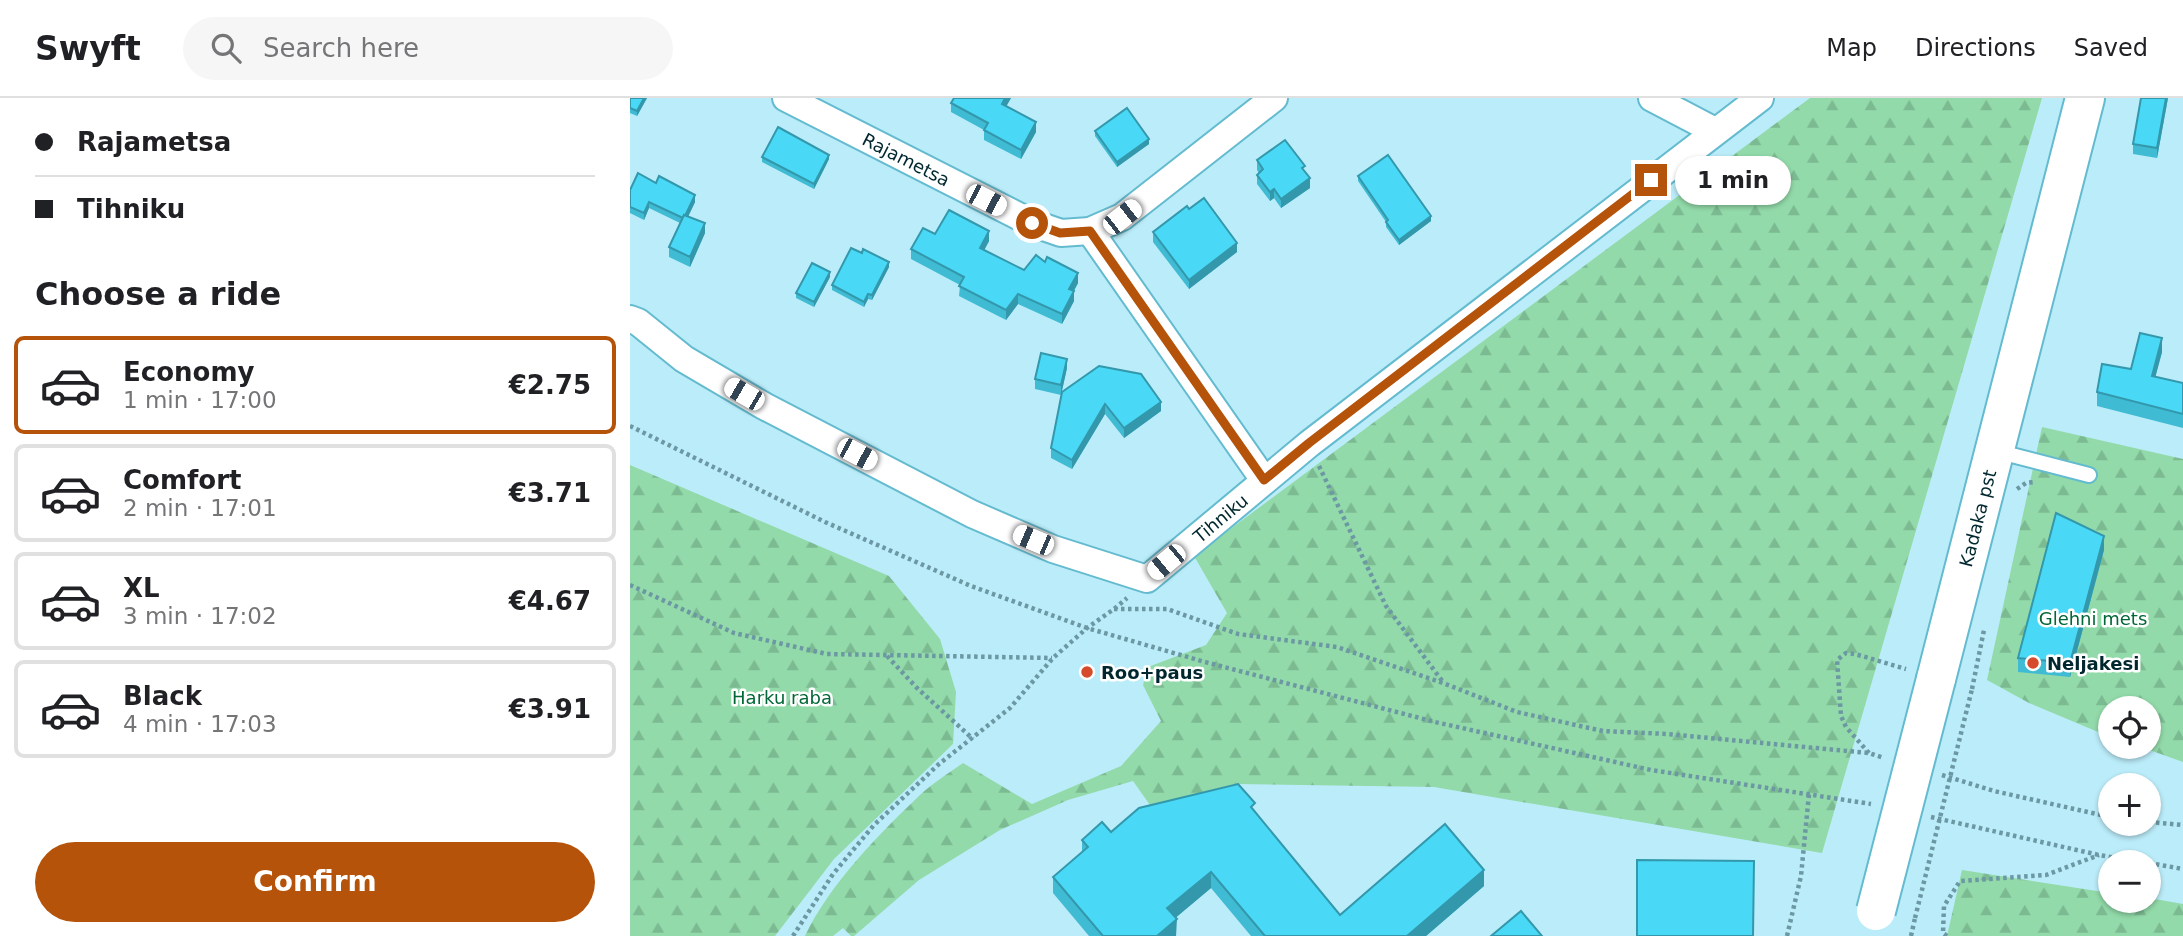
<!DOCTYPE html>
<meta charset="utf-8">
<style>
body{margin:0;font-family:"DejaVu Sans",sans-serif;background:#f6f6f6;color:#202124;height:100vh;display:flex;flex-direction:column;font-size:26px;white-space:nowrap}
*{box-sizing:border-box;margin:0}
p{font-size:23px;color:#757577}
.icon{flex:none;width:38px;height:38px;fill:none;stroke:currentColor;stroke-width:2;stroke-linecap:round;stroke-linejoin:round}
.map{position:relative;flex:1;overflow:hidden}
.side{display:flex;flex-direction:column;background:#fff;width:630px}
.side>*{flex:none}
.banner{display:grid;align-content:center;height:154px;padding:0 35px;background:#fff}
.tools{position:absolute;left:1468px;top:598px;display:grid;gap:14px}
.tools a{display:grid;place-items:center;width:63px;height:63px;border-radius:50%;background:#fff;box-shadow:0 2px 5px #0004;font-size:35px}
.end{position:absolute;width:32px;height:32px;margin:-16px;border:9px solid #b45309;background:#fff;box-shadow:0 0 0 4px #fff}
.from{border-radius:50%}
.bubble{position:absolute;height:49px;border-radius:24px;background:#fff;box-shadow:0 2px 5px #0004;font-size:23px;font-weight:700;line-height:49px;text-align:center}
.car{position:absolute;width:21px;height:42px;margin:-21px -10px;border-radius:9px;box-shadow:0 0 5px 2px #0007;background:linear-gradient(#fff 24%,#345 0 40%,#fff 0 76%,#345 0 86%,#fff 0)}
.banner b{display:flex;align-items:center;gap:24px;height:66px;font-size:26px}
.banner b+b{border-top:2px solid #e0e0e0}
.banner i{width:18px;height:18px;background:#202124}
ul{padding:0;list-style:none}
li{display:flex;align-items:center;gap:21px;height:98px;margin:0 14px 10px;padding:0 21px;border:4px solid #e0e0e0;border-radius:10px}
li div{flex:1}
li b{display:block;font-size:26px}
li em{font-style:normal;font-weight:700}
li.on{border-color:#b45309}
li>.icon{width:63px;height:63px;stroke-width:1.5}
h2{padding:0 35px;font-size:32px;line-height:84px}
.primary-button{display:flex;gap:14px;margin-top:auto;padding:14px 35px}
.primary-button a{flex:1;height:80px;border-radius:42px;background:#b45309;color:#fff;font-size:28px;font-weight:700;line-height:80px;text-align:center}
header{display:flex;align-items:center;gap:42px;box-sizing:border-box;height:98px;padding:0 35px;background:#fff;border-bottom:2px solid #e0e0e0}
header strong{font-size:33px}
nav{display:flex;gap:38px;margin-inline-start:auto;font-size:24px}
.search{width:490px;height:63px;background:#f6f6f6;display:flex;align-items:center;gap:18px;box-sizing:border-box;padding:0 24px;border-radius:38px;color:#757577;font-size:26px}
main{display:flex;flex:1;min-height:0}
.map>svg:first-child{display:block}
.forest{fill:url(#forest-firs)}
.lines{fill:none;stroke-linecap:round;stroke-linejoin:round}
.lane-casing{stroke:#64bbcf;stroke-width:18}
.street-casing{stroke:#64bbcf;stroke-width:30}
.secondary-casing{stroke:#64bbcf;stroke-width:42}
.path{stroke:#6c98a3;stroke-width:4.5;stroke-dasharray:3.5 3.5;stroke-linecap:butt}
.lane{stroke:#fff;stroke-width:14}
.street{stroke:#fff;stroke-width:26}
.secondary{stroke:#fff;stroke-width:38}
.secondary-bridge-casing{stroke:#64bbcf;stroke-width:42;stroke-linecap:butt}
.path-bridge{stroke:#6c98a3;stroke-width:4.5;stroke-dasharray:3.5 3.5;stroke-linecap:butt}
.secondary-bridge{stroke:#fff;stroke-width:38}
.wall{fill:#3fbbd4}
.shaded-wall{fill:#3398ac}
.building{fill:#49d9f6;stroke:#3398ac;stroke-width:2}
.route{stroke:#b45309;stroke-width:9}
.poi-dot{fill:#d54b2b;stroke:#fff;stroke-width:2.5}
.labels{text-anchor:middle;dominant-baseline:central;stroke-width:5;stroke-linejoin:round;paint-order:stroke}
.street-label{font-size:18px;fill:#00272e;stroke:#fff}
.park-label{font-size:18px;fill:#026737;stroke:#fff}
.poi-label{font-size:18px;font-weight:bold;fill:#00272e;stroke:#fff;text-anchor:start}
</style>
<header>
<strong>Swyft</strong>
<div class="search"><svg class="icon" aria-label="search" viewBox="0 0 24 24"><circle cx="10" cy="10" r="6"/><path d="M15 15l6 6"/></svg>Search here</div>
<nav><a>Map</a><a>Directions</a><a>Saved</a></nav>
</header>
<main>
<section class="side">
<div class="banner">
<b><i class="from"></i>Rajametsa</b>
<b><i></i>Tihniku</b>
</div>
<h2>Choose a ride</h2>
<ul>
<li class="on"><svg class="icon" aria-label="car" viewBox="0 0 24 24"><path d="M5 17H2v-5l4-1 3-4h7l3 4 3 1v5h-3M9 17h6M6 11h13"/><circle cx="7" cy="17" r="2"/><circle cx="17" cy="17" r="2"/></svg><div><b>Economy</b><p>1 min · 17:00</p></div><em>€2.75</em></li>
<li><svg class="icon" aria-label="car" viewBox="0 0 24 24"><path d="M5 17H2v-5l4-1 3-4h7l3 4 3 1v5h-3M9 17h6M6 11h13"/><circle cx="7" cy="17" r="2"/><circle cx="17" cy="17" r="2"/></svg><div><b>Comfort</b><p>2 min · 17:01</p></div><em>€3.71</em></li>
<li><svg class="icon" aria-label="car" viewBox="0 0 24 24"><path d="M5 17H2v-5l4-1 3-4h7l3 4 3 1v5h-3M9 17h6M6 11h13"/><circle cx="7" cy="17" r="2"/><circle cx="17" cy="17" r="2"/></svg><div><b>XL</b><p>3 min · 17:02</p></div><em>€4.67</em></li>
<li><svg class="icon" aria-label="car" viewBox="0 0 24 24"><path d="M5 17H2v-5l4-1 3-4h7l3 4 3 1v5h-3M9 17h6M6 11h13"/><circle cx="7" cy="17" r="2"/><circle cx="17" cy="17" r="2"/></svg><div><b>Black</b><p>4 min · 17:03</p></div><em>€3.91</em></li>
</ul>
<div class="primary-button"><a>Confirm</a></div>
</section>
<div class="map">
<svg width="1553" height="838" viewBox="0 0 1553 838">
<defs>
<pattern id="forest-firs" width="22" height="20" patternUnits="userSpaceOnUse" patternTransform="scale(1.75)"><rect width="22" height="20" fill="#92daa9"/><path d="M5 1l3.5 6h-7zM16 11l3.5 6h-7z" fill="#7cbb92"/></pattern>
</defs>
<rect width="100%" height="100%" fill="#bbecf9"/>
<!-- forest -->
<g class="forest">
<path d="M1180 0H1412L1192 755 804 689 606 686 520 707 503 683 438 702 370 732 289 782 224 838H221L213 830 203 838H175C199 787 249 736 290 697 303 685 319 675 333 665L402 706 491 668 531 623 513 587 518 569 576 547 597 515 564 458Z"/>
<polygon points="1412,329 1553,361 1553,664 1511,649 1519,649 1519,611 1480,611 1480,639 1399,605 1357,582"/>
<polygon points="0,367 259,478 310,541 326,594 323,646 204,761 145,838 0,838"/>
<polygon points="1332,772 1480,795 1480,803 1519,803 1519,800 1553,806 1553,838 1317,838"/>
</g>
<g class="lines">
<!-- lane casing -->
<g class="lane-casing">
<polyline id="lane" points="1366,353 1459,377"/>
</g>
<!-- street casing -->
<g class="street-casing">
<g id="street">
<path id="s1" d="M156 0 402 125 431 135 460 133 492 119 644 0"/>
<polyline points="1022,0 1085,33"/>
<polyline points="460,133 634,382"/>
<path id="s2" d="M0 221 8 224 54 261 134 308 342 416 423 451 517 481 679 346 1130 0"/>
</g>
</g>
<!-- secondary casing -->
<g class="secondary-casing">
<g id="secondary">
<path id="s3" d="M1306 581 1455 0"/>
</g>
</g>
<!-- path -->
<g class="path">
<polyline points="0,328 195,424 341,488 457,530 575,564 805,624 1021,672 1241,706"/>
<polyline points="689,368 756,508 813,584"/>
<polyline points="1387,391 1396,385 1404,384"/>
<polyline points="0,487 104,535 197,556 422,560"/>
<polyline points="484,511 537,511 608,536 707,549 813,585 887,614 973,633 1037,636 1164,648 1239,655 1254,660"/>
<polyline points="257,558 287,590 343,641"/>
<polyline points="1342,591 1354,532"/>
<polyline points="1239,655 1216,629 1211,618 1207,562 1216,555 1225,556 1276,571"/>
<polyline points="1312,677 1364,693 1480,719"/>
<polyline points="1301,719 1469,757 1516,765"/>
<polyline points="1519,724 1553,727"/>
<polyline points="1519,765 1553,771"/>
<polyline points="163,838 203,776 244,727 309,666 380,610 423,560 457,530 484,511 497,500"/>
<polyline points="1157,838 1171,778 1179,696"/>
<polyline points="1281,838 1285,820"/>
<polyline points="1317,838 1313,835 1314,808 1330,783 1416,777 1469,757"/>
</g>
<!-- lane -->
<use href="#lane" class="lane"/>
<!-- street -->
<use href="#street" class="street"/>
<!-- secondary -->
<use href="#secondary" class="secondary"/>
<!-- secondary-bridge casing -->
<g class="secondary-bridge-casing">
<polyline id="secondary-bridge" points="1246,813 1306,581"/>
</g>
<!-- path-bridge -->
<polyline class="path-bridge" points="1285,820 1342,591"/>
<!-- secondary-bridge -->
<use href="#secondary-bridge" class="secondary-bridge"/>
</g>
<!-- wall -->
<g class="wall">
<polygon points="0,0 17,0 7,18 0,15"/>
<polygon points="324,0 381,0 376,8 406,34 391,61 354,42 354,32 321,14 321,5"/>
<polygon points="1538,0 1527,60 1503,56 1503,46"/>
<polygon points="465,33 519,46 487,69 465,38"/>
<polygon points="132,59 199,61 184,91 132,64"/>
<polygon points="627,62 675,73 680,90 651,110 644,100 640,103 627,86 627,77 629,75 627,72"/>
<polygon points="728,78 801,123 769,147 756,129 756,124 728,83"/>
<polygon points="0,92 65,104 58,119 75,135 60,169 39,159 39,149 50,125 19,110 14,122 0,115"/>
<polygon points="559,111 607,154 559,191 523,144 523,134"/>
<polygon points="305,136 359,143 354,152 394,172 448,185 444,193 444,203 432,226 388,206 376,222 329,198 330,187 281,161 281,151"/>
<polygon points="259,169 242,202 238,201 234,209 202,192 202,187"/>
<polygon points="200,179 184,209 166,200 166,195"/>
<polygon points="1532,254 1525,279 1553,285 1553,330 1467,308 1467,294 1501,271"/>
<polygon points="437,270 431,297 405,291 405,281"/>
<polygon points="432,294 531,313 494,340 475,316 442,371 421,360 421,350"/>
<polygon points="1474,452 1440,579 1388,574 1388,560"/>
<polygon points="625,714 710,817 854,788 796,838 621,838 581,790 545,820 546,838 459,838 423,795 423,779 452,755 452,742 481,734"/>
</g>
<!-- shaded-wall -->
<g class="shaded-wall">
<polygon points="14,0 17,0 7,18 7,13"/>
<polygon points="375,0 381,0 372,16 372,6"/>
<polygon points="1536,0 1538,0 1527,60 1527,50"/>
<polygon points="406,24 406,34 391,61 391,52"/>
<polygon points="519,41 519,46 487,69 487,64"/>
<polygon points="199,57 199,61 184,91 184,86"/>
<polygon points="680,80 680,90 651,110 651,101"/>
<polygon points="644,91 644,100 640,103 640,94"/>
<polygon points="65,97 65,104 54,127 54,120"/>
<polygon points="19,104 19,110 14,122 14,115"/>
<polygon points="801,118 801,123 769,147 769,142"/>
<polygon points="75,125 75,135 60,169 60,159"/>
<polygon points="359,133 359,143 350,160 350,150"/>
<polygon points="607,145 607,154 559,191 559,182"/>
<polygon points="259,164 259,169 242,202 242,197"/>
<polygon points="200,174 200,179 184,209 184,204"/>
<polygon points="448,175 448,185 439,201 439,191"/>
<polygon points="444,193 444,203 432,226 432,216"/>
<polygon points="238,196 238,201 234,209 234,204"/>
<polygon points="388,196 388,206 376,222 376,212"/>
<polygon points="1532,240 1532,254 1522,292 1522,278"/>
<polygon points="437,261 437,270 431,297 431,287"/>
<polygon points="531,304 531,313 494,340 494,330"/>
<polygon points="475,306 475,316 442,371 442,362"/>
<polygon points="1474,438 1474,452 1440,579 1440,565"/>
<polygon points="854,772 854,788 796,838 777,838"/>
<polygon points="581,774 581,790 537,827 537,810"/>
<polygon points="547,821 546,838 527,838"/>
</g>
<!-- building -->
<g class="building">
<polygon points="0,0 14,0 7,13 0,10"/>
<polygon points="324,0 375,0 372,6 406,24 391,52 354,32 358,25 321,5"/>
<polygon points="1511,0 1536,0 1527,50 1503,46"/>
<polygon points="497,10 519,41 487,64 465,33"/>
<polygon points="148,29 199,57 184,86 132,59"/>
<polygon points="655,42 675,68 672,70 680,80 651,101 644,91 640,94 627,77 633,71 627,62"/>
<polygon points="758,57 801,118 769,142 756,124 758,122 728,78"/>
<polygon points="8,75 26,85 29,78 65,97 55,118 54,117 53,120 19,104 14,115 0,109 0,92"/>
<polygon points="574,100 607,145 559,182 523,134 557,108 559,111"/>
<polygon points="319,112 359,133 350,150 394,172 406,157 415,164 417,159 448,175 439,191 444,193 432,216 388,196 376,212 329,188 334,179 281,151 293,130 305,136"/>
<polygon points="54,117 75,125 60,159 39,149"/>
<polygon points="221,150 232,155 233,151 259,164 242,197 238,196 234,204 202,187"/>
<polygon points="182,165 200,174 184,204 166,195"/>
<polygon points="1510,235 1532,240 1522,278 1553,285 1553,316 1467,294 1472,266 1501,271"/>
<polygon points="411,255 437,261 431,287 405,281"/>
<polygon points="469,268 511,276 531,304 494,330 475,306 442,362 421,350 432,294"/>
<polygon points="1426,415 1474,438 1440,565 1388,560"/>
<polygon points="608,686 625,705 621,709 710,817 815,726 854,772 777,838 635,838 581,774 537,810 547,821 527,838 473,838 423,779 458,749 452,742 472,724 481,734 509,710"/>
<polygon points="1007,762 1124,763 1123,838 1007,838"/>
<polygon points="891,813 912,838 861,838"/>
</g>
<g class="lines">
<!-- route -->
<polyline class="route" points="402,125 430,135 460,133 634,382 679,345 1021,82"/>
</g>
<!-- markers -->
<g class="poi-dot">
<circle cx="1403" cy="565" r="7"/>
<circle cx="457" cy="574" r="7"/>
</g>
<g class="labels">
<!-- street labels -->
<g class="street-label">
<text stroke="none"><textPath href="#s1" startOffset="135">Rajametsa</textPath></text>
<text stroke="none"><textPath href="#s2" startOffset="677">Tihniku</textPath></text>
<text stroke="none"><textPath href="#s3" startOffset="166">Kadaka pst</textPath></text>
</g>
<!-- park labels -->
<g class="park-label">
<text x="1463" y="520">Glehni mets</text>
<text x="152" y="599">Harku raba</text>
</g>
<!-- poi labels -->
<g class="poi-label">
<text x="1417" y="565">Neljakesi</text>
<text x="471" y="574">Roo+paus</text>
</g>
</g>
</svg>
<div class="tools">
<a><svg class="icon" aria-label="locate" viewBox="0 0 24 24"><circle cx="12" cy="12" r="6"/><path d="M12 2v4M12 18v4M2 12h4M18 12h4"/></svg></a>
<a>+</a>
<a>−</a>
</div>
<i class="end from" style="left:402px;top:125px"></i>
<i class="end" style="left:1021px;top:82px"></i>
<div class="bubble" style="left:1045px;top:58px;width:116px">1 min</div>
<i class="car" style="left:356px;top:102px;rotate:117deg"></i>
<i class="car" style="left:492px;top:119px;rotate:52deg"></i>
<i class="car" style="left:114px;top:296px;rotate:300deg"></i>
<i class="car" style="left:227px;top:356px;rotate:118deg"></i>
<i class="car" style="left:403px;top:442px;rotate:293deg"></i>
<i class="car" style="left:536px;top:464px;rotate:230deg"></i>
</div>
</main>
